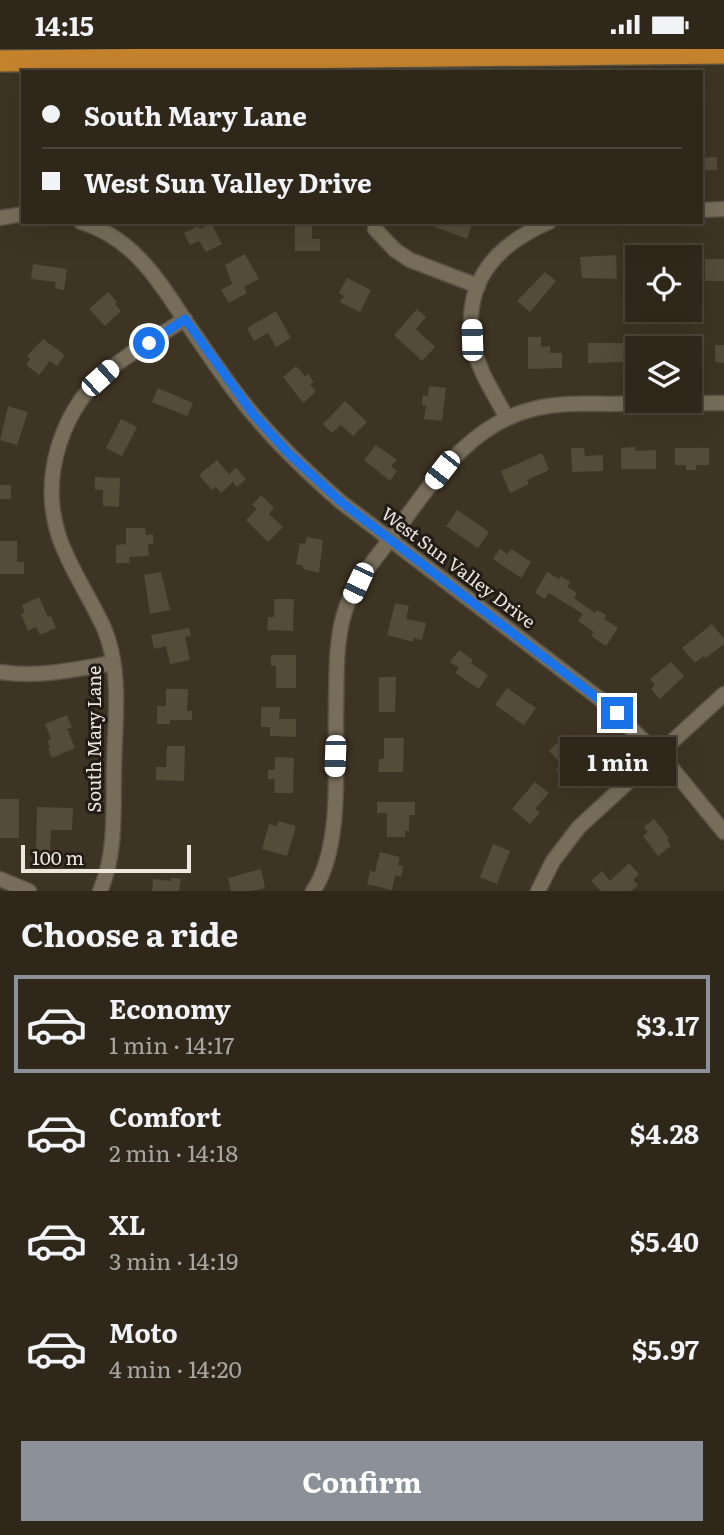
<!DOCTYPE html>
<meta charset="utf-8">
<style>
body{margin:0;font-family:Literata,serif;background:#3a3327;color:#f1f3f6;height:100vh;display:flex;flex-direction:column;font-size:26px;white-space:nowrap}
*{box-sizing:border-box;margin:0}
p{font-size:23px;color:#a7a5a2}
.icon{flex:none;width:38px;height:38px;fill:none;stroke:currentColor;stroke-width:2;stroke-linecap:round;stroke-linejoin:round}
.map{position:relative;height:842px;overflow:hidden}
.panel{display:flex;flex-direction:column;background:#2e271a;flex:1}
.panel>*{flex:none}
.top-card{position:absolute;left:21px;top:21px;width:682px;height:154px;border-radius:0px;box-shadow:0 7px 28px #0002,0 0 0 2px #494439;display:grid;align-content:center;height:154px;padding:0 21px;background:#2e271a}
.tools{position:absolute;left:625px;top:196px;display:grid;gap:14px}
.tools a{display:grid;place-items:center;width:77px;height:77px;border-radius:0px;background:#2e271a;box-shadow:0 7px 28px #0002,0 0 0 2px #494439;font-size:35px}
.scale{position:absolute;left:21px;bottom:18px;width:170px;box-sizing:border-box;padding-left:7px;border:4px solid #ede7dd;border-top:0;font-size:19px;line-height:24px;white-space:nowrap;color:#ede7dd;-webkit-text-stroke:5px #211c15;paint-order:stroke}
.end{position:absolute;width:32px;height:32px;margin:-16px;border:9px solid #1a73e8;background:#fff;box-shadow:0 0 0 4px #fff}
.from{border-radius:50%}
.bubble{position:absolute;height:49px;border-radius:0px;background:#2e271a;box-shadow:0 7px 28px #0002,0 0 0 2px #494439;font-size:23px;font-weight:700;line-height:49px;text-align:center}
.car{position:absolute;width:21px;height:42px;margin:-21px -10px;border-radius:9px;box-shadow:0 0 5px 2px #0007;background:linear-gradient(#fff 24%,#345 0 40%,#fff 0 76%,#345 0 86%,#fff 0)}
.top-card b{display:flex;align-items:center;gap:24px;height:66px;font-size:26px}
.top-card b+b{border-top:2px solid #494439}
.top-card i{width:18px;height:18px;background:#f1f3f6}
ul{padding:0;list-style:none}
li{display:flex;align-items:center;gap:21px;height:98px;margin:0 14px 10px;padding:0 7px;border:4px solid transparent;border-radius:0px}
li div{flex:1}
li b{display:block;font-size:26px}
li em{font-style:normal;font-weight:700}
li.selected{border-color:#8c9099}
li>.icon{width:63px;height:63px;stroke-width:1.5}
h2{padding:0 21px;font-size:32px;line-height:84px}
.primary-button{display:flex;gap:14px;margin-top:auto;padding:14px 21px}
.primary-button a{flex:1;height:80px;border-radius:0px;background:#8c9099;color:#fff;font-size:28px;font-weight:700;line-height:80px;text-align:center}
.status{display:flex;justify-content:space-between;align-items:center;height:49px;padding:0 35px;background:#2e271a;direction:ltr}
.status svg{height:19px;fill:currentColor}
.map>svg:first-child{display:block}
.building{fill:#554b39}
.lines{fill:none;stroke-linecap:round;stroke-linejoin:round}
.minor-casing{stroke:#585142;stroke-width:17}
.highway-casing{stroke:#585142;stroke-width:24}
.minor{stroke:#776d5a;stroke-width:14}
.highway{stroke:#c5832c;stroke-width:21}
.route{stroke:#1a73e8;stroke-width:9}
.labels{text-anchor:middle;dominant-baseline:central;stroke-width:6;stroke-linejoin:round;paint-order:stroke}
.street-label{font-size:18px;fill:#ede7dd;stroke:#211c15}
</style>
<div class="status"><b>14:15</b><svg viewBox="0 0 49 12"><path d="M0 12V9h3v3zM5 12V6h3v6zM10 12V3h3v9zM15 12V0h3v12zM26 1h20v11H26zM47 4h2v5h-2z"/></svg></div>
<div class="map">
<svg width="724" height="842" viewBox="0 0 724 842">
<rect width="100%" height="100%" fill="#3e3423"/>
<!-- building -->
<g class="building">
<polygon points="717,108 717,121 702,121 702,109"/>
<polygon points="295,173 312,173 312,190 320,190 320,202 295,202"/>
<polygon points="422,173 473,173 467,190"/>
<polygon points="211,174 222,195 206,203 199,192 190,196 184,184 198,177 200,180"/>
<polygon points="245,205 259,230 244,238 247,244 229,254 221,241 232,235 225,216"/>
<polygon points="616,206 617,230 582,229 580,208"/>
<rect x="705" y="210" width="19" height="22"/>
<polygon points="33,215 67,220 64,241 55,239 56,233 31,230"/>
<polygon points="545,223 556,232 530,263 517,252"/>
<polygon points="347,229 371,241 360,263 340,253 344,247 339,244"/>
<polygon points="108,243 117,253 115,255 121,262 105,277 89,260"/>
<polygon points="417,260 426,268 416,280 435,298 422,312 394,286"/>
<polygon points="276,262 291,289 276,298 268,284 254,292 247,279"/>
<polygon points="528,288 541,288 541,298 550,297 550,304 562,304 562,319 528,320"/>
<polygon points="43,290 65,306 57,317 50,312 39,326 26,316 30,310 27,307"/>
<polygon points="588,294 623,294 623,313 588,314"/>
<polygon points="715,296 724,296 724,314 715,313"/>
<polygon points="296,317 305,327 308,325 314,333 310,335 316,343 303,354 283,328"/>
<polygon points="429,337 446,339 442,372 424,370 426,357 422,356 423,346 428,347"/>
<polygon points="158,339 193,354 187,367 152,353"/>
<polygon points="345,352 367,373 353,387 341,376 332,384 323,375"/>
<polygon points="8,357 28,363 17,396 0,391"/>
<polygon points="121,370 137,378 122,407 106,399"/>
<polygon points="376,396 397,411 391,417 397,422 390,432 364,411"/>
<polygon points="635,398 635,402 656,401 656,420 621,420 621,399"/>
<polygon points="571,399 584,399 585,407 603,406 603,422 572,423"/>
<polygon points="675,399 709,399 709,416 696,416 696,421 686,421 686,416 675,416"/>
<polygon points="542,404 549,421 527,431 529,435 510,444 501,422"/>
<polygon points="217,411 229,425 236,419 246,430 237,438 233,433 221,444 216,438 212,441 199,426"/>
<polygon points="95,428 120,429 119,458 103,457 103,441 95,441"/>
<rect x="0" y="436" width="11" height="14"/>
<polygon points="261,446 274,459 269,465 283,478 268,493 246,471 257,460 252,456"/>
<polygon points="457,461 489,483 478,499 446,477"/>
<polygon points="126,479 145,479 146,486 153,485 153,495 148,495 149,507 129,508 130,514 116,514 116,496 126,495"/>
<polygon points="307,488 323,491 319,524 303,520 303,517 296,515 300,494 305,495"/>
<polygon points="0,492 17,492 17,513 24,513 24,525 0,525"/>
<polygon points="500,500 507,505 511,500 531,513 521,529 493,510"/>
<polygon points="161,523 170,561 150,565 144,526"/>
<polygon points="547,523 559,530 561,527 570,533 567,538 577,544 574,549 595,564 597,561 606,566 604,570 618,579 606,597 591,587 594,583 578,572 583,565 549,544 545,550 535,544"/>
<polygon points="39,548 48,568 51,567 56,579 40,586 36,578 28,582 21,565 25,563 22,556"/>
<polygon points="274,550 294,550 293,582 267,581 268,568 274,568"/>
<polygon points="395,554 409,557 406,570 426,574 422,591 414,589 413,593 387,586"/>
<polygon points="712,575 724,590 724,595 706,609 704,607 695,614 682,599"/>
<polygon points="189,579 191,587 185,588 190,611 170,615 166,597 154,600 151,586"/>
<polygon points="459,601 473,611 471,614 488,626 479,640 455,624 459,619 450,613"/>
<polygon points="271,606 296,606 296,639 276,639 276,617 271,617"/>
<polygon points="671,613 684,627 660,650 651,640 655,636 650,630"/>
<polygon points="379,628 396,628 395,663 379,663"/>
<polygon points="507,639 536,659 524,676 495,656"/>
<polygon points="166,640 188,640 187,662 192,662 192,671 170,671 170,675 157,675 157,657 166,657"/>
<polygon points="261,658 280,658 279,670 296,670 296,688 270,687 270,678 261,678"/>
<polygon points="67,666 72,678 67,680 75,699 52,709 48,699 50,698 47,691 51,690 45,675"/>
<polygon points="565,686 582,704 589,697 598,707 570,734 556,720 562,715 549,702"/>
<polygon points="384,689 404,689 403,723 378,723 379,710 384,710"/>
<polygon points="167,697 185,697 184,732 156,731 156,718 166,718"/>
<polygon points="275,708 294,709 293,744 274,744 275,730 268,730 268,721 275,721"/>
<polygon points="535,733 549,744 535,760 540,763 530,775 512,760"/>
<rect x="0" y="750" width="19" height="39"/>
<polygon points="377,753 415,753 415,766 409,766 409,782 405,782 405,788 387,788 387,764 377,764"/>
<polygon points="37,758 73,759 72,781 51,781 50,803 36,802"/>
<polygon points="654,770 669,789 667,791 671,797 658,807 643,787 648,783 644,778"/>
<polygon points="278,772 296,777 287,807 262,800 269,775 277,777"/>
<polygon points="493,795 510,802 497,835 480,828"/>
<polygon points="380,803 400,808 398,816 403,817 401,828 395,826 392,841 367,835 370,822 375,823"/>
<polygon points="629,814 639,825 633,831 638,836 631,842 601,842 591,832 602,822 610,832"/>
<polygon points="261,820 265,839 251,842 231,842 228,829"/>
<polygon points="171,829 181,830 179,842 152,842 153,830 171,832"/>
</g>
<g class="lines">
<!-- minor casing -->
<g class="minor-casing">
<g id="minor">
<polyline points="702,161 724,160"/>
<polyline points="0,169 23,165"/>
<path d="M81 173C131 188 157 228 184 270 200 293 216 317 233 340 264 382 302 419 341 453L600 650 670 717 724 783"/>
<polyline points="375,180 395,201 410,211 478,237"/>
<path d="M507 369C494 345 476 318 472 290 464 230 498 195 549 173"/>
<path d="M0 623C38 629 76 620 113 614"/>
<polyline points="0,830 29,842"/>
<path d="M100 842C117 804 113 757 114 716 115 671 122 621 104 579 90 548 70 520 59 488 39 427 62 356 114 317 136 300 161 286 185 270"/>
<path d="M313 842C343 799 335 712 336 660 337 629 335 596 344 565 352 536 373 513 391 489 429 438 467 376 533 360 559 353 586 355 612 355 650 354 687 354 724 354"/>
<polyline points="538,842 553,812 579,778 724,645"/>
</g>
</g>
<!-- highway casing -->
<g class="highway-casing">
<polyline id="highway" points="0,12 724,4"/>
</g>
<!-- minor -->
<use href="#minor" class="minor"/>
<!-- highway -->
<use href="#highway" class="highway"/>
</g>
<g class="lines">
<!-- route -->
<polyline class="route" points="149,294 185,270 253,365 288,404 341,453 617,664"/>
</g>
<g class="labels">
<!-- street labels -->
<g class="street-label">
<text transform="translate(459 518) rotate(37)">West Sun Valley Drive</text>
<text transform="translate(93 690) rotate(-90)">South Mary Lane</text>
</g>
</g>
</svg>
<div class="tools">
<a><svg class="icon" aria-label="locate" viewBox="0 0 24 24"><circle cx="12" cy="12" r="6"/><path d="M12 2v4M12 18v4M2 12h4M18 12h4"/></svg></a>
<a><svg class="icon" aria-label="layers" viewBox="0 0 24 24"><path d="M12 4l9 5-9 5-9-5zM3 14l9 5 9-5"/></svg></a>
</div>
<div class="scale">100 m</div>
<i class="end from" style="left:149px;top:294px"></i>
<i class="end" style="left:617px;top:664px"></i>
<div class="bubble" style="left:560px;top:688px;width:116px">1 min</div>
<i class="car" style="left:472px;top:291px;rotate:358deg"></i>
<i class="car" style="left:100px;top:329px;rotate:48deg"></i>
<i class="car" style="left:442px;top:421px;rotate:218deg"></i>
<i class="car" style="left:358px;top:534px;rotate:205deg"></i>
<i class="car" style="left:335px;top:707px;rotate:182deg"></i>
<div class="top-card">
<b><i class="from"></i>South Mary Lane</b>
<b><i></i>West Sun Valley Drive</b>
</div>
</div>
<section class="panel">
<h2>Choose a ride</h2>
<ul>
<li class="selected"><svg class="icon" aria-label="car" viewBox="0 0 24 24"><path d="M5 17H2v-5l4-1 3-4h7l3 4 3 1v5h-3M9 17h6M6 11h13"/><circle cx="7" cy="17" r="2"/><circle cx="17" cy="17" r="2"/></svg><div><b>Economy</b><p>1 min · 14:17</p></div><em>$3.17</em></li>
<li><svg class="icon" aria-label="car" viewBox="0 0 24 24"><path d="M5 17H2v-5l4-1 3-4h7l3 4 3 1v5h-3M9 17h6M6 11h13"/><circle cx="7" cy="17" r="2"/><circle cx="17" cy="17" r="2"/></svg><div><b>Comfort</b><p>2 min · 14:18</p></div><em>$4.28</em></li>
<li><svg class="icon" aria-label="car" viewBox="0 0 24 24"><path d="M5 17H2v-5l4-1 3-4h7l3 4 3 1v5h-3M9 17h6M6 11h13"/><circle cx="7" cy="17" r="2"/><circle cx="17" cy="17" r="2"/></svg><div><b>XL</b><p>3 min · 14:19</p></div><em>$5.40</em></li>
<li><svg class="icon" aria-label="car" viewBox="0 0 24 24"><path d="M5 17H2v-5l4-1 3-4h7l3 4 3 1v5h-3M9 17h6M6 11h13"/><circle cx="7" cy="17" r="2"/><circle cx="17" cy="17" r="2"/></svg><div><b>Moto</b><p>4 min · 14:20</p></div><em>$5.97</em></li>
</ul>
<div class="primary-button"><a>Confirm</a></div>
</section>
